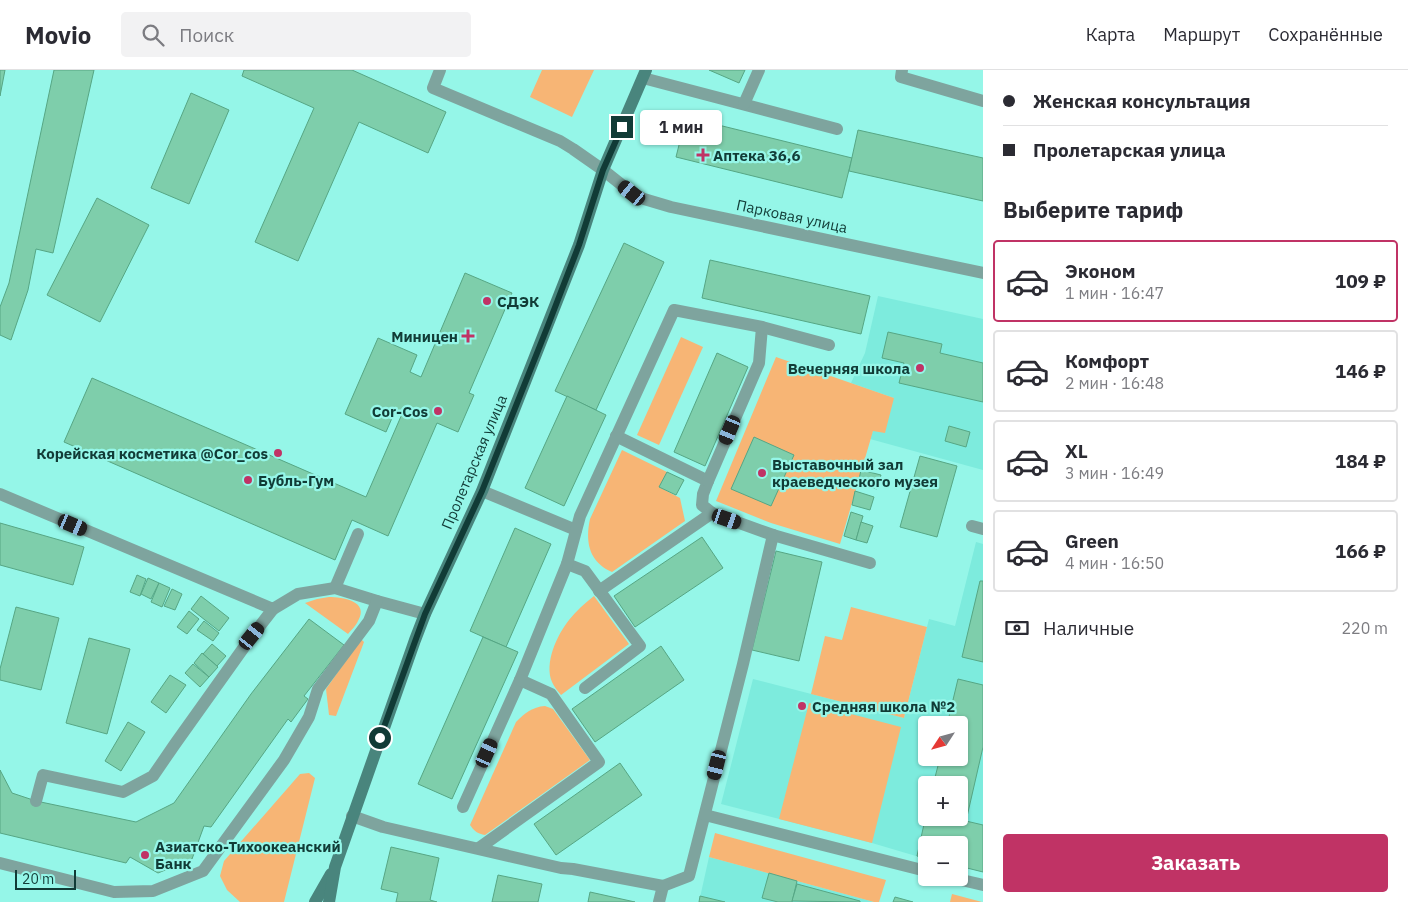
<!DOCTYPE html>
<html lang="ru">
<meta charset="utf-8">
<style>
body{margin:0;font-family:"IBM Plex Sans",sans-serif;background:#f2f2f3;color:#2b2b33;height:100vh;display:flex;flex-direction:column;font-size:19px;white-space:nowrap}
*{box-sizing:border-box;margin:0}
p{font-size:16px;color:#7c7c81}
.icon{flex:none;width:28px;height:28px;fill:none;stroke:currentColor;stroke-width:2;stroke-linecap:round;stroke-linejoin:round}
.map{position:relative;flex:1;overflow:hidden}
.side{display:flex;flex-direction:column;background:#fff;width:425px}
.side>*{flex:none}
.banner{display:grid;align-content:center;height:110px;padding:0 20px;background:#fff}
.needle{width:32px;rotate:234deg}
.tools{position:absolute;left:918px;top:646px;display:grid;gap:10px}
.tools a{display:grid;place-items:center;width:50px;height:50px;border-radius:5px;background:#fff;box-shadow:0 1px 4px #0004;font-size:25px}
.scale{position:absolute;left:15px;bottom:12px;width:61px;box-sizing:border-box;padding-left:5px;border:2px solid #113b36;border-top:0;font-size:14px;line-height:18px;white-space:nowrap;color:#113b36;-webkit-text-stroke:4px #95f6e8;paint-order:stroke}
.end{position:absolute;width:22px;height:22px;margin:-11px;border:6px solid #113b36;background:#fff;box-shadow:0 0 0 2px #fff}
.from{border-radius:50%}
.bubble{position:absolute;height:35px;border-radius:5px;background:#fff;box-shadow:0 1px 4px #0004;font-size:16px;font-weight:700;line-height:35px;text-align:center}
.car{position:absolute;width:15px;height:30px;margin:-15px -8px;border-radius:6px;box-shadow:0 0 4px 1px #0007;background:linear-gradient(#222 24%,#8ab4d8 0 40%,#222 0 76%,#8ab4d8 0 86%,#222 0)}
.banner b{display:flex;align-items:center;gap:18px;height:48px;font-size:19px}
.banner b+b{border-top:1px solid #e1e1e2}
.banner i{width:12px;height:12px;background:#2b2b33}
ul{padding:0;list-style:none}
li{display:flex;align-items:center;gap:15px;height:82px;margin:0 10px 8px;padding:0 10px;border:2px solid #e1e1e2;border-radius:5px}
li div{flex:1}
li b{display:block;font-size:19px}
li em{font-style:normal;font-weight:700}
li.selected{border-color:#c03365}
li>.icon{width:45px;height:45px;stroke-width:1.5}
h2{padding:0 20px;font-size:22px;line-height:60px}
.pay{display:flex;align-items:center;gap:12px;height:55px;padding:0 20px;font-size:19px}
.pay p{margin-inline-start:auto}
.button{display:flex;gap:10px;margin-top:auto;padding:10px 20px}
.button a{flex:1;height:58px;border-radius:5px;background:#c03365;color:#fff;font-size:20px;font-weight:700;line-height:58px;text-align:center}
header{display:flex;align-items:center;gap:30px;box-sizing:border-box;height:70px;padding:0 25px;background:#fff;border-bottom:1px solid #e1e1e2}
header strong{font-size:24px}
nav{display:flex;gap:28px;margin-inline-start:auto;font-size:18px}
.search{width:350px;height:45px;background:#f2f2f3;display:flex;align-items:center;gap:12px;box-sizing:border-box;padding:0 18px;border-radius:5px;color:#7c7c81;font-size:19px}
main{display:flex;flex:1;min-height:0}
.map>svg:first-child{display:block}
.built{fill:#7debdd;fill-rule:evenodd}
.green{fill:#f7b575}
.building{fill:#7eceab;stroke:#56a684}
.lines{fill:none;stroke-linecap:round;stroke-linejoin:round}
.lane{stroke:#7ea49e;stroke-width:12}
.street{stroke:#7ea49e;stroke-width:12}
.secondary{stroke:#49857d;stroke-width:12}
.route{stroke:#113b36;stroke-width:6}
.poi-dot{fill:#c03365;stroke:#95f6e8;stroke-width:2}
.labels{text-anchor:middle;dominant-baseline:central;stroke-width:4.5;stroke-linejoin:round;paint-order:stroke}
.poi-label{font-size:15px;font-weight:bold;fill:#113b36;stroke:#95f6e8;text-anchor:start}
.street-label{font-size:15px;fill:#113b36;stroke:#95f6e8}
</style>
<header>
<strong>Movio</strong>
<div class="search"><svg class="icon" aria-label="search" viewBox="0 0 24 24"><circle cx="10" cy="10" r="6"/><path d="M15 15l6 6"/></svg>Поиск</div>
<nav><a>Карта</a><a>Маршрут</a><a>Сохранённые</a></nav>
</header>
<main>
<div class="map">
<svg width="983" height="832" viewBox="0 0 983 832">
<rect width="100%" height="100%" fill="#95f6e8"/>
<!-- built -->
<g class="built">
<polygon points="878,226 983,249 983,400 870,369 873,361 894,328 851,313 865,283"/>
<path d="M976 472 983 474V802L959 796V775H926V789L872 773 721 734 753 609 904 648 929 549 955 556ZM926 655H959V688H926ZM926 715H959V748H926Z"/>
<polygon points="709,787 874,832 699,832"/>
</g>
<!-- green -->
<g class="green">
<polygon points="542,0 594,0 572,47 530,27"/>
<polygon points="681,267 703,277 659,375 637,365"/>
<polygon points="776,287 894,328 885,363 873,361 840,474 771,453 716,431"/>
<path d="M622 380 667 402 659 417 680 428 685 451 612 502C589 492 585 472 590 449Z"/>
<path d="M594 526 629 574 561 625C558 621 554 617 552 612 544 593 557 565 569 550 576 541 585 533 594 526Z"/>
<path d="M329 527C342 527 370 531 358 551 356 556 351 560 348 564L305 533 317 529Z"/>
<polygon points="851,537 927,557 904,648 811,624 825,566 842,570"/>
<polygon points="361,569 364,572 336,646 329,645 326,619"/>
<polygon points="809,633 901,657 872,773 779,749"/>
<path d="M545 636 553 639 590 690 485 765C478 764 474 761 470 755L516 652C525 643 532 637 545 636Z"/>
<polygon points="309,703 315,708 284,832 240,832 227,820 220,806 224,791 300,704"/>
<polygon points="715,763 886,810 879,832 874,832 709,787"/>
<polygon points="952,824 982,832 950,832"/>
</g>
<!-- building -->
<g class="building">
<polygon points="0,0 5,0 0,26"/>
<polygon points="54,0 94,0 53,183 36,179 28,220 11,270 0,265 0,237 9,213"/>
<polygon points="244,0 352,0 446,42 428,83 359,52 298,191 255,172 314,38 242,6"/>
<polygon points="709,0 745,0 739,13"/>
<polygon points="191,23 229,40 189,134 151,118"/>
<polygon points="686,47 852,88 842,128 676,87"/>
<polygon points="858,60 983,88 983,131 849,101"/>
<polygon points="97,128 149,155 100,252 47,225"/>
<polygon points="624,173 664,192 596,340 555,321"/>
<polygon points="710,190 870,226 861,264 702,228"/>
<polygon points="465,203 512,223 469,323 474,325 458,362 437,353 388,466 352,450 335,490 64,372 92,308 366,427 402,344 395,341 386,362 345,344 378,268 417,285 410,302 421,307"/>
<polygon points="888,262 942,274 940,283 983,293 983,332 899,313 904,293 882,288"/>
<polygon points="717,283 748,297 705,396 674,382"/>
<polygon points="567,326 606,345 564,436 525,418"/>
<polygon points="949,356 970,362 966,377 945,371"/>
<polygon points="754,367 794,385 771,436 731,419"/>
<polygon points="920,386 957,396 937,467 900,457"/>
<polygon points="861,400 881,405 877,419 858,414"/>
<polygon points="667,402 684,410 676,425 659,417"/>
<polygon points="855,421 874,427 870,440 852,435"/>
<polygon points="851,442 863,446 856,470 844,466"/>
<polygon points="861,452 873,456 867,473 856,470"/>
<polygon points="0,453 84,477 73,515 0,495"/>
<polygon points="515,458 551,474 506,577 470,561"/>
<polygon points="702,467 723,498 635,557 614,526"/>
<polygon points="776,481 822,492 799,591 752,580"/>
<polygon points="137,505 146,509 140,526 130,522"/>
<polygon points="148,508 159,513 151,529 141,524"/>
<polygon points="980,511 983,511 983,592 962,587"/>
<polygon points="159,513 170,518 162,537 151,532"/>
<polygon points="172,519 182,524 175,540 164,536"/>
<polygon points="201,526 229,548 219,561 191,539"/>
<polygon points="16,537 59,548 41,620 0,610 0,599"/>
<polygon points="189,541 199,549 187,564 177,557"/>
<polygon points="309,549 344,575 304,626 308,629 291,652 288,649 211,757 204,756 192,789 158,803 130,787 126,793 0,763 0,700 12,723 36,731 136,752 174,733 251,624"/>
<polygon points="204,551 219,563 213,571 197,560"/>
<polygon points="483,567 518,582 452,729 418,714"/>
<polygon points="89,568 130,579 107,664 66,653"/>
<polygon points="212,574 226,586 217,596 203,584"/>
<polygon points="661,576 684,610 595,672 572,639"/>
<polygon points="202,583 218,597 209,607 194,593"/>
<polygon points="193,594 209,607 200,617 185,603"/>
<polygon points="170,605 186,615 166,643 151,632"/>
<polygon points="958,609 983,615 983,677 966,751 983,755 983,802 959,796 959,775 926,775 926,789 917,786 926,745 926,748 959,748 959,715 933,715 940,688 959,688 959,655 947,655"/>
<polygon points="128,652 145,662 121,701 105,691"/>
<polygon points="620,693 642,725 556,785 534,754"/>
<polygon points="391,777 439,788 430,830 437,832 396,832 398,823 381,819"/>
<polygon points="769,803 797,811 792,832 778,832 762,828"/>
<polygon points="498,805 542,814 538,832 492,832"/>
<polygon points="797,814 860,831 860,832 792,831"/>
<polygon points="590,822 635,832 588,832"/>
<polygon points="700,826 725,832 699,832"/>
<polygon points="895,827 913,832 893,832"/>
</g>
<g class="lines">
<!-- lane -->
<g class="lane">
<polyline points="440,0 433,18 560,71 573,79 603,100"/>
<polyline points="902,0 901,7 983,31"/>
<polyline points="643,8 837,59"/>
<polyline points="744,34 759,0"/>
<polyline points="616,366 708,411 703,424 702,435 712,443 773,465 743,594 689,806 663,816 659,832"/>
<polyline points="708,411 759,293 762,257"/>
<polyline points="482,421 576,460"/>
<polyline points="0,424 273,539 298,524 335,518 377,531 425,544"/>
<polyline points="972,456 983,459"/>
<polyline points="773,465 870,493"/>
<polyline points="567,494 585,501 640,576 585,618"/>
<polyline points="335,518 358,464"/>
<polyline points="599,521 712,443"/>
<polyline points="36,731 43,705 123,722 153,706 175,674 252,566 273,539"/>
<polyline points="463,737 520,610 567,494 580,446 674,240 762,257 829,275"/>
<polyline points="705,745 926,801"/>
<polyline points="352,746 383,757 561,798 573,799 663,816"/>
<polyline points="479,778 599,692 551,624 520,610"/>
<polyline points="0,793 114,822 153,821 203,801 284,690 309,647 318,619 369,551 377,531"/>
<polyline points="953,808 983,815"/>
</g>
<!-- street -->
<polyline class="street" points="603,100 632,123 644,129 671,137 983,203"/>
<!-- secondary -->
<g class="secondary">
<polyline points="315,832 331,804"/>
<polyline points="329,832 335,797 415,570 425,544 482,421 579,175 603,100 646,0"/>
</g>
</g>
<g class="lines">
<!-- route -->
<polyline class="route" points="380,668 425,544 482,421 547,258 579,175 603,100 622,57"/>
</g>
<!-- markers -->
<g class="poi-dot">
<path d="M700.5 77.5h5v5h5v5h-5v5h-5v-5h-5v-5h5z"/>
<circle cx="487" cy="231" r="5"/>
<path d="M465.5 258.5h5v5h5v5h-5v5h-5v-5h-5v-5h5z"/>
<circle cx="920" cy="298" r="5"/>
<circle cx="438" cy="341" r="5"/>
<circle cx="278" cy="383" r="5"/>
<circle cx="762" cy="403" r="5"/>
<circle cx="248" cy="410" r="5"/>
<circle cx="802" cy="636" r="5"/>
<circle cx="145" cy="785" r="5"/>
</g>
<g class="labels">
<!-- poi labels -->
<g class="poi-label">
<text x="713" y="85">Аптека 36,6</text>
<text x="497" y="231">СДЭК</text>
<text x="458" y="266" text-anchor="end">Миницен</text>
<text x="910" y="298" text-anchor="end">Вечерняя школа</text>
<text x="428" y="341" text-anchor="end">Cor-Cos</text>
<text x="268" y="383" text-anchor="end">Корейская косметика @Cor_cos</text>
<text x="772" y="394">Выставочный зал<tspan x="772" dy="17">краеведческого музея</tspan></text>
<text x="258" y="410">Бубль-Гум</text>
<text x="812" y="636">Средняя школа №2</text>
<text x="155" y="776">Азиатско-Тихоокеанский<tspan x="155" dy="17">Банк</tspan></text>
</g>
<!-- street labels -->
<g class="street-label">
<text transform="translate(792 146) rotate(12)">Парковая улица</text>
<text transform="translate(474 392) rotate(-67)">Пролетарская улица</text>
</g>
</g>
</svg>
<div class="tools">
<a><svg class="needle" viewBox="-14 -14 28 28"><path d="M0-13l5 13h-10z" fill="#e53935"/><path d="M0 13l5-13h-10z" fill="#7c7c81"/></svg></a>
<a>+</a>
<a>−</a>
</div>
<div class="scale">20 m</div>
<i class="end from" style="left:380px;top:668px"></i>
<i class="end" style="left:622px;top:57px"></i>
<div class="bubble" style="left:640px;top:40px;width:82px">1 мин</div>
<i class="car" style="left:632px;top:123px;rotate:309deg"></i>
<i class="car" style="left:730px;top:360px;rotate:203deg"></i>
<i class="car" style="left:727px;top:449px;rotate:109deg"></i>
<i class="car" style="left:73px;top:455px;rotate:113deg"></i>
<i class="car" style="left:252px;top:566px;rotate:39deg"></i>
<i class="car" style="left:487px;top:683px;rotate:24deg"></i>
<i class="car" style="left:717px;top:695px;rotate:194deg"></i>
</div>
<section class="side">
<div class="banner">
<b><i class="from"></i>Женская консультация</b>
<b><i></i>Пролетарская улица</b>
</div>
<h2>Выберите тариф</h2>
<ul>
<li class="selected"><svg class="icon" aria-label="car" viewBox="0 0 24 24"><path d="M5 17H2v-5l4-1 3-4h7l3 4 3 1v5h-3M9 17h6M6 11h13"/><circle cx="7" cy="17" r="2"/><circle cx="17" cy="17" r="2"/></svg><div><b>Эконом</b><p>1 мин · 16:47</p></div><em>109 ₽</em></li>
<li><svg class="icon" aria-label="car" viewBox="0 0 24 24"><path d="M5 17H2v-5l4-1 3-4h7l3 4 3 1v5h-3M9 17h6M6 11h13"/><circle cx="7" cy="17" r="2"/><circle cx="17" cy="17" r="2"/></svg><div><b>Комфорт</b><p>2 мин · 16:48</p></div><em>146 ₽</em></li>
<li><svg class="icon" aria-label="car" viewBox="0 0 24 24"><path d="M5 17H2v-5l4-1 3-4h7l3 4 3 1v5h-3M9 17h6M6 11h13"/><circle cx="7" cy="17" r="2"/><circle cx="17" cy="17" r="2"/></svg><div><b>XL</b><p>3 мин · 16:49</p></div><em>184 ₽</em></li>
<li><svg class="icon" aria-label="car" viewBox="0 0 24 24"><path d="M5 17H2v-5l4-1 3-4h7l3 4 3 1v5h-3M9 17h6M6 11h13"/><circle cx="7" cy="17" r="2"/><circle cx="17" cy="17" r="2"/></svg><div><b>Green</b><p>4 мин · 16:50</p></div><em>166 ₽</em></li>
</ul>
<div class="pay"><svg class="icon" aria-label="cash" viewBox="0 0 24 24"><path d="M3 7h18v10H3z"/><circle cx="12" cy="12" r="2"/></svg>Наличные<p>220 m</p></div>
<div class="button"><a>Заказать</a></div>
</section>
</main>
